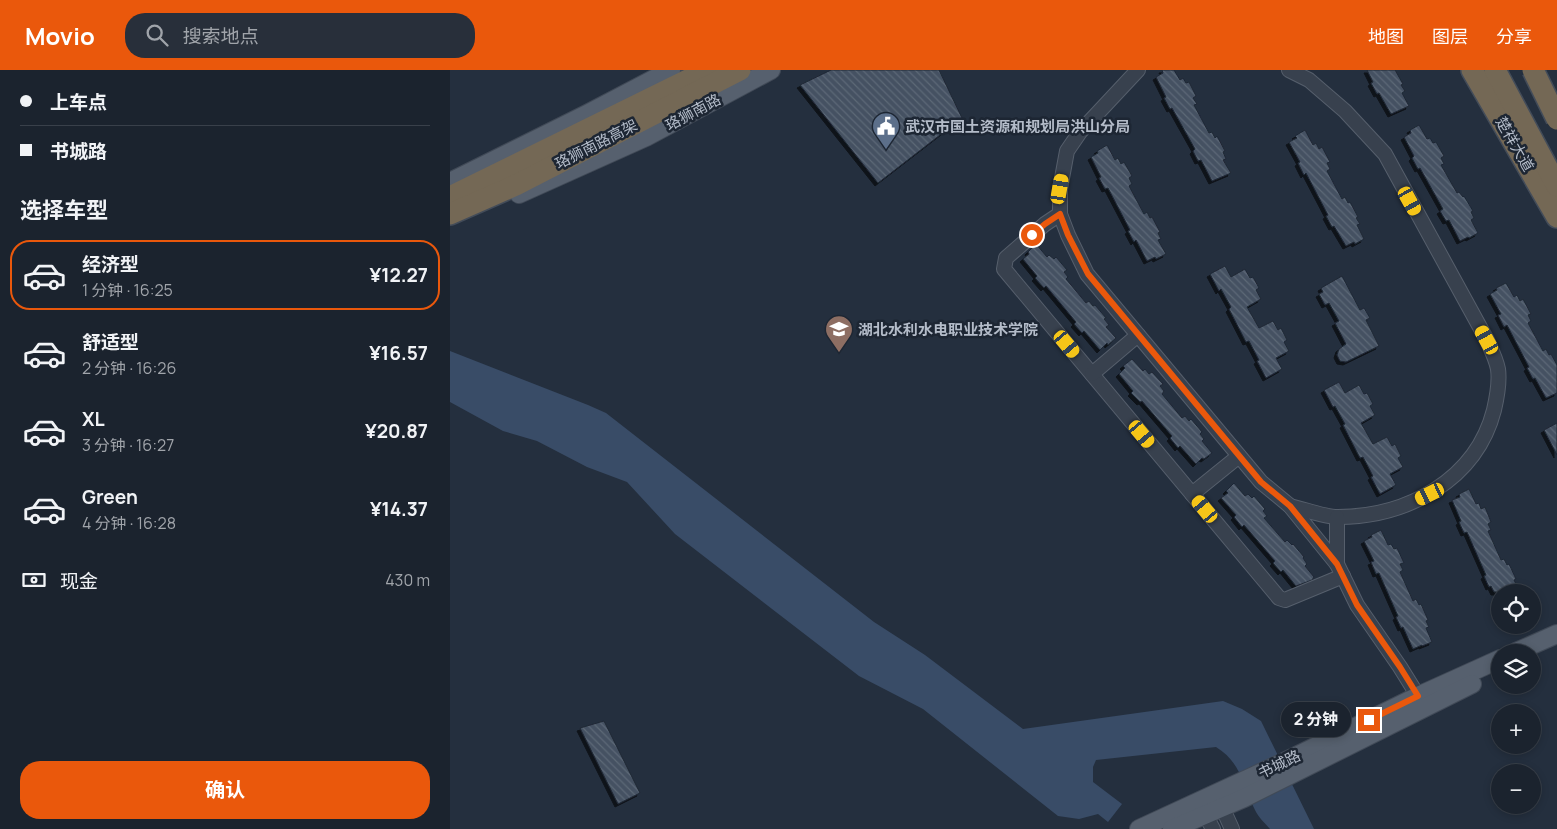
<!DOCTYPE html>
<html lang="zh">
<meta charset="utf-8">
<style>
body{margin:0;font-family:Manrope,"Noto Sans SC",sans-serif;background:#282f3a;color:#f1f3f6;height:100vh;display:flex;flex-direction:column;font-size:19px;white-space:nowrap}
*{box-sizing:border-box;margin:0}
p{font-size:16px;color:#a0a4aa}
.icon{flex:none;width:28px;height:28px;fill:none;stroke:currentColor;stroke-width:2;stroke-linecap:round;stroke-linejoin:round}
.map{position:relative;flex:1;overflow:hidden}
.panel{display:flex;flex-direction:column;background:#1b232e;width:450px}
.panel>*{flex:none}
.top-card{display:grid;align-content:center;height:110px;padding:0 20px;background:#1b232e}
.buttons{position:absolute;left:1041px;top:514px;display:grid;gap:10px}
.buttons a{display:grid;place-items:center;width:50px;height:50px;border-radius:50%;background:#1b232e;box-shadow:0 2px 8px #0003,0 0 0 1px #39404a;font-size:25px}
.end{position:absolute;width:22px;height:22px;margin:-11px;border:6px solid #ea580c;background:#fff;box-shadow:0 0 0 2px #fff}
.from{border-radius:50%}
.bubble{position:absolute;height:35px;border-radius:18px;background:#1b232e;box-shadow:0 2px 8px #0003,0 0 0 1px #39404a;font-size:16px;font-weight:700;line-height:35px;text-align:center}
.car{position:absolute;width:15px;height:30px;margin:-15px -8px;border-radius:6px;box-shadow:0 0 4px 1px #0007;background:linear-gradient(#f5c518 24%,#345 0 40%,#f5c518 0 76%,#345 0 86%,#f5c518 0)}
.top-card b{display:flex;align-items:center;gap:18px;height:48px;font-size:19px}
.top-card b+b{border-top:1px solid #39404a}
.top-card i{width:12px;height:12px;background:#f1f3f6}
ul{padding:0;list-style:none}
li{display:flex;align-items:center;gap:15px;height:70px;margin:0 10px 8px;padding:0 10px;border:2px solid transparent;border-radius:20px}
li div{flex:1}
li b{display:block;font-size:19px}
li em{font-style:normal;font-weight:700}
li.current{border-color:#ea580c}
li>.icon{width:45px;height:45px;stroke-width:1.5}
h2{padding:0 20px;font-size:22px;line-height:60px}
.pay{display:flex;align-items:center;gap:12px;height:55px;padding:0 20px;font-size:19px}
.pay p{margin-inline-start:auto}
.primary-button{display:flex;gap:10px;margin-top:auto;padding:10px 20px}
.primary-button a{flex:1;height:58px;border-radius:20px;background:#ea580c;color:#fff;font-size:20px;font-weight:700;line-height:58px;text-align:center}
header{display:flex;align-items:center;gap:30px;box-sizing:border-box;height:70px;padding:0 25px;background:#ea580c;color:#fff}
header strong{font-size:24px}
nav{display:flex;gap:28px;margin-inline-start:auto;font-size:18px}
.search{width:350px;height:45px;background:#282f3a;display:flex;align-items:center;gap:12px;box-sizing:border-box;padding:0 18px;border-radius:20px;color:#a0a4aa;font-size:19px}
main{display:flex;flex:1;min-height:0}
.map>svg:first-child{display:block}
.water{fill:#394c67}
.building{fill:url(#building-back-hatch);stroke:#1f2835;filter:url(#shadow)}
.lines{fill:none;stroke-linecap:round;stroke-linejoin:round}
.minor-casing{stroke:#565f6c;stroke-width:16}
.major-casing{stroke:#414a57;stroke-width:20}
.highway-casing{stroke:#434c59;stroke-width:24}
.minor{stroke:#38414e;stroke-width:14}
.major{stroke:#56606e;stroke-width:18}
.highway{stroke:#746855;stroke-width:21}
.highway-bridge-casing{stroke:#434c59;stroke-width:24;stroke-linecap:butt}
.highway-bridge{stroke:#746855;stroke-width:21}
.route{stroke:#ea580c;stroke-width:6}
.labels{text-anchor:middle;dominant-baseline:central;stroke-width:5;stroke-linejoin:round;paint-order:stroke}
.street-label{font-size:15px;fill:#b4bcc9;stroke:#1d2633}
.poi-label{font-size:15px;font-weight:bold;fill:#b4bcc9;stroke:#1d2633;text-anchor:start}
</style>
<header>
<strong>Movio</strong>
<div class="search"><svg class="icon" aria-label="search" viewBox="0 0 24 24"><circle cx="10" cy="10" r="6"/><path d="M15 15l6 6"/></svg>搜索地点</div>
<nav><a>地图</a><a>图层</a><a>分享</a></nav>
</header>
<main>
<section class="panel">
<div class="top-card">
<b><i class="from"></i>上车点</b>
<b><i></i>书城路</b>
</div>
<h2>选择车型</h2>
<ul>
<li class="current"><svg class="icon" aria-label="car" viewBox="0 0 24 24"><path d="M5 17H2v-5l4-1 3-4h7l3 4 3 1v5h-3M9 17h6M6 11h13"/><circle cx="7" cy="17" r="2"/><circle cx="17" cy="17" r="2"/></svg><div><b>经济型</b><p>1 分钟 · 16:25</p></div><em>¥12.27</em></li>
<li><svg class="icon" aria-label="car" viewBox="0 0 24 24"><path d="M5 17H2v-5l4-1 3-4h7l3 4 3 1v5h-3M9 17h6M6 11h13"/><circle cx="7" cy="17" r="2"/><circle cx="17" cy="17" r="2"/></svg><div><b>舒适型</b><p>2 分钟 · 16:26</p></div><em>¥16.57</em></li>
<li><svg class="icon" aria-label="car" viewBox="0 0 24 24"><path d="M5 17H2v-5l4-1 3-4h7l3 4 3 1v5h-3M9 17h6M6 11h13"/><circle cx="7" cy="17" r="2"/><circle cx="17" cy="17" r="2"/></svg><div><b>XL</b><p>3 分钟 · 16:27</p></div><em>¥20.87</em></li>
<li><svg class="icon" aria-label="car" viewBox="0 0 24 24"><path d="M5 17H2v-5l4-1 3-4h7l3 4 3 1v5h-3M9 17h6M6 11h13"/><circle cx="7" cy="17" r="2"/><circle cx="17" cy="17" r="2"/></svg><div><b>Green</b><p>4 分钟 · 16:28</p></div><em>¥14.37</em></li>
</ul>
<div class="pay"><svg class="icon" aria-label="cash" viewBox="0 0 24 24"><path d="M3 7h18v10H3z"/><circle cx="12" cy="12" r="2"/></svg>现金<p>430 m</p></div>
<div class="primary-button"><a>确认</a></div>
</section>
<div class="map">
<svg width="1107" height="759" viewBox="0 0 1107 759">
<defs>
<pattern id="building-back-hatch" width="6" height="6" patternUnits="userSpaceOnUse" patternTransform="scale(1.25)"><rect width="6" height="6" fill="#455162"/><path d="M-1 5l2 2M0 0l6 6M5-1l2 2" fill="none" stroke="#5d6877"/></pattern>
<filter id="shadow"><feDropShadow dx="-3" dy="3" stdDeviation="0" flood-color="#0009"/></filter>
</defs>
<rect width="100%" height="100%" fill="#242f3e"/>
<!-- water -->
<path class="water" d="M0 281 138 335 156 343 424 552 475 585 573 659 773 631 792 639 811 651 864 759H820C815 753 808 747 805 740 792 715 792 693 766 677L646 690 643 697V712L672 734 658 752 648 744 629 749 608 746 473 639 409 606 225 464 177 412 137 397 87 371 53 361 0 332Z"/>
<!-- building -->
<g class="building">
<polygon points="381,0 489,0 512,48 428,113 350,15"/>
<polygon points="712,0 724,0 730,10 733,8 736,13 739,12 746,26 743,28 747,34 744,35 759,63 762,62 765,68 767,66 775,81 773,82 776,89 773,90 781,103 762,111 751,90 748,91 743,81 745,79 722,38 720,39 714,28 716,27 706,7 713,3"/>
<polygon points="917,0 945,0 953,14 951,15 955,21 952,23 959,36 941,44 929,23 927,24 921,13 923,12"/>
<polygon points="969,55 977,69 980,68 983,73 986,72 994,86 991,88 994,94 991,95 1007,123 1009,122 1013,127 1014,126 1023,141 1021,142 1024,148 1021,150 1028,163 1019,168 1018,167 1010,171 999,150 996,151 990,141 993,139 970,98 968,99 962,88 964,86 954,67 961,63 960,60"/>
<polygon points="855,60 863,75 866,73 869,79 872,77 880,92 877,93 880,99 877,101 892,129 895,127 898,133 900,132 908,147 906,148 910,154 907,155 914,169 905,174 904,172 896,176 884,156 882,157 876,146 878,145 856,103 854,105 848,93 850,92 839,72 847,68 845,66"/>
<polygon points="657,75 665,90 668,88 671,94 674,92 682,106 679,108 682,114 679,116 694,144 697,142 700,148 702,147 710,162 708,163 711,169 708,170 716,184 706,189 705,187 697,191 686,170 684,172 678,161 680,160 658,118 655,119 649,108 651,107 641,87 648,83 647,81"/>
<polygon points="586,174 597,187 599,185 604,189 606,187 617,200 614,202 618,207 616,209 636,233 639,231 643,236 645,235 656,248 654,249 659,255 656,257 666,268 658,275 657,273 650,280 634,261 632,263 624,254 626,252 596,216 594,218 585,208 587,206 573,189 579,184 578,182"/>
<polygon points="775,196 781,207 795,199 800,208 803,207 809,218 806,220 811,229 797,237 809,258 823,251 828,260 831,258 837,270 834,272 839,281 826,288 832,299 816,308 807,291 809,290 799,271 796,272 779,239 781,237 771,219 769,221 760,204"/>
<polygon points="892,206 910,240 914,238 920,248 916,250 929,276 896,292 890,291 887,285 889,279 896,274 885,253 889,251 879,233 875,235 869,224 873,222 871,218"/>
<polygon points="1056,213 1064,227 1067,225 1070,231 1073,229 1081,244 1078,245 1081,251 1078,253 1093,281 1096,279 1099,285 1101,284 1107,295 1107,323 1096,328 1085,308 1083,309 1077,298 1079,297 1057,255 1054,257 1048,245 1051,244 1040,224 1047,220 1046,218"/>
<polygon points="682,289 693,301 695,299 699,304 702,302 713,314 710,316 714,321 712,324 732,348 735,346 739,351 741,349 752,362 750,364 754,369 752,371 762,383 754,389 752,388 746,394 730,376 728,378 720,368 722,366 692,331 690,332 681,323 683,321 669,304 675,298 673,296"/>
<polygon points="889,312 895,323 909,315 914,324 917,323 923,334 920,336 925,345 911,353 923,374 937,367 942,376 945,374 951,386 948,388 953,397 940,404 946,415 930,424 921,407 923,406 913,387 910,388 893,355 895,354 885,336 883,337 874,320"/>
<polygon points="1107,353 1107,385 1094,360"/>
<polygon points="784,413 795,426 798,424 802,428 804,426 815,439 813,441 817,446 814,448 835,472 837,470 842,475 843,474 854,487 853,488 857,494 855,496 864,507 862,510 846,516 833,500 831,502 823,493 825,491 794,455 792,457 784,447 786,445 771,428 778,423 776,421"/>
<polygon points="1019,419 1026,434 1029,433 1031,439 1035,437 1041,452 1038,454 1041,460 1038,461 1051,490 1054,489 1057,495 1059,494 1066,509 1064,510 1067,516 1064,518 1066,522 1044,522 1041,516 1039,517 1034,506 1036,505 1017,462 1014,463 1009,452 1011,451 1002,430 1010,427 1009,424"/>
<polygon points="931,460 938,475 941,474 944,479 947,478 954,493 950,494 953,500 950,502 963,531 966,529 969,535 971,534 978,550 976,551 979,557 976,558 982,572 972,576 972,575 963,579 953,557 951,558 946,547 948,546 929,503 926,504 921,492 924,491 914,471 922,467 921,465"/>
<polygon points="154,651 190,723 168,734 130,658"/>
</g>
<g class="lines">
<!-- minor casing -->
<g class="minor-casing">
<g id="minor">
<polyline points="688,0 630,62 617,81 610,119 610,144 618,165 637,204 811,412 840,436 887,494 907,535 950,597 968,626"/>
<path d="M839 0 859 10 895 41 935 84 1037 270C1041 279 1046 289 1048 299 1050 313 1047 327 1044 340 1026 410 957 447 888 447 874 447 854 439 840 436"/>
<polyline points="610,144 595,154 556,188 554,199 829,528 835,530 893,506"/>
<polyline points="642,304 688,265"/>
<polyline points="742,424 789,386"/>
<polyline points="887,447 887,494"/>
<polyline points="768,728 782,759"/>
<polyline points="749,736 756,746 763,759"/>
</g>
</g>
<!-- major casing -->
<g class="major-casing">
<g id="major">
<polyline points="0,112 137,44 221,0"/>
<polyline points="69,124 196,67 321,0"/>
<polyline points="1066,582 1107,564"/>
<polyline points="689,759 834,692 968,626 1050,589"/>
<polyline points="722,759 794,728 1022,614"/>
</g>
</g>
<!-- highway casing -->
<g class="highway-casing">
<g id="highway">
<polyline points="1022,0 1107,147"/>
<polyline points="1045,0 1107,116"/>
<polyline points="0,127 258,0"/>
<polyline points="0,144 66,115 290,0"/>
</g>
</g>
<!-- minor -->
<use href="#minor" class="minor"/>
<!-- major -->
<use href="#major" class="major"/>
<!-- highway -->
<use href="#highway" class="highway"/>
<!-- highway-bridge casing -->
<g class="highway-bridge-casing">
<polyline id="highway-bridge" points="1083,0 1107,49"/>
</g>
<!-- highway-bridge -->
<use href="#highway-bridge" class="highway-bridge"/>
</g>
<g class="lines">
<!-- route -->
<polyline class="route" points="582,165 595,154 610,144 618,165 638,204 811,412 840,436 887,494 907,535 950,597 968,626 919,650"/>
</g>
<!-- icons -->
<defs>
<g id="civic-pin" transform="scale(1.4375)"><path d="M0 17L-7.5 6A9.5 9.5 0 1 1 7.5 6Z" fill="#5c6f8a" stroke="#1d2633"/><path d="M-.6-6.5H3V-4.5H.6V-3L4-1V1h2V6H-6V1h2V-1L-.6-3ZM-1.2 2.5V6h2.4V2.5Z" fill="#fff"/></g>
<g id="university-pin" transform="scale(1.4375)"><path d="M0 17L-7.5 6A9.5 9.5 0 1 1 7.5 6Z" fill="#8d6e63" stroke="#1d2633"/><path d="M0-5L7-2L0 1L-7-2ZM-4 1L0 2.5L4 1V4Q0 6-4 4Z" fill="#fff"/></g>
</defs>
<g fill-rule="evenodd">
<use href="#civic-pin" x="436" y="56"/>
<use href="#university-pin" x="389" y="259"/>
</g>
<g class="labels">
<!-- street labels -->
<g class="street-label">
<text transform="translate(243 42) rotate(-28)">珞狮南路</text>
<text transform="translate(146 74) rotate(-27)">珞狮南路高架</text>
<text transform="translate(1065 74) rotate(60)">楚祥大道</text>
<text transform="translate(829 694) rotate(-26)">书城路</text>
</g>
<!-- poi labels -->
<g class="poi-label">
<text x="455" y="56">武汉市国土资源和规划局洪山分局</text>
<text x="408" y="259">湖北水利水电职业技术学院</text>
</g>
</g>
</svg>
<div class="buttons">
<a><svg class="icon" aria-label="locate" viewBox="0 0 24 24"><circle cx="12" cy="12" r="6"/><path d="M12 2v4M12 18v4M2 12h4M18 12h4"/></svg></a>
<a><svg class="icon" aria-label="layers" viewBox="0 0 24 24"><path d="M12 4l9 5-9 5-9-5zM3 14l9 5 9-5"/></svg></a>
<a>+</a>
<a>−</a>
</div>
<i class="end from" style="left:582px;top:165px"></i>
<i class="end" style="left:919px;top:650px"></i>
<div class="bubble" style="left:831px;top:632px;width:70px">2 分钟</div>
<i class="car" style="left:610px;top:119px;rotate:10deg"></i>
<i class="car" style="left:960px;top:131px;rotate:151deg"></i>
<i class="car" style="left:1037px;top:270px;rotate:331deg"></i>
<i class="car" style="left:617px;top:274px;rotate:140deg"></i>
<i class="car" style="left:692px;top:364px;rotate:140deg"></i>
<i class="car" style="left:980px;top:424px;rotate:244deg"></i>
<i class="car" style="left:755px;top:439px;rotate:320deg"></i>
</div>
</main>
